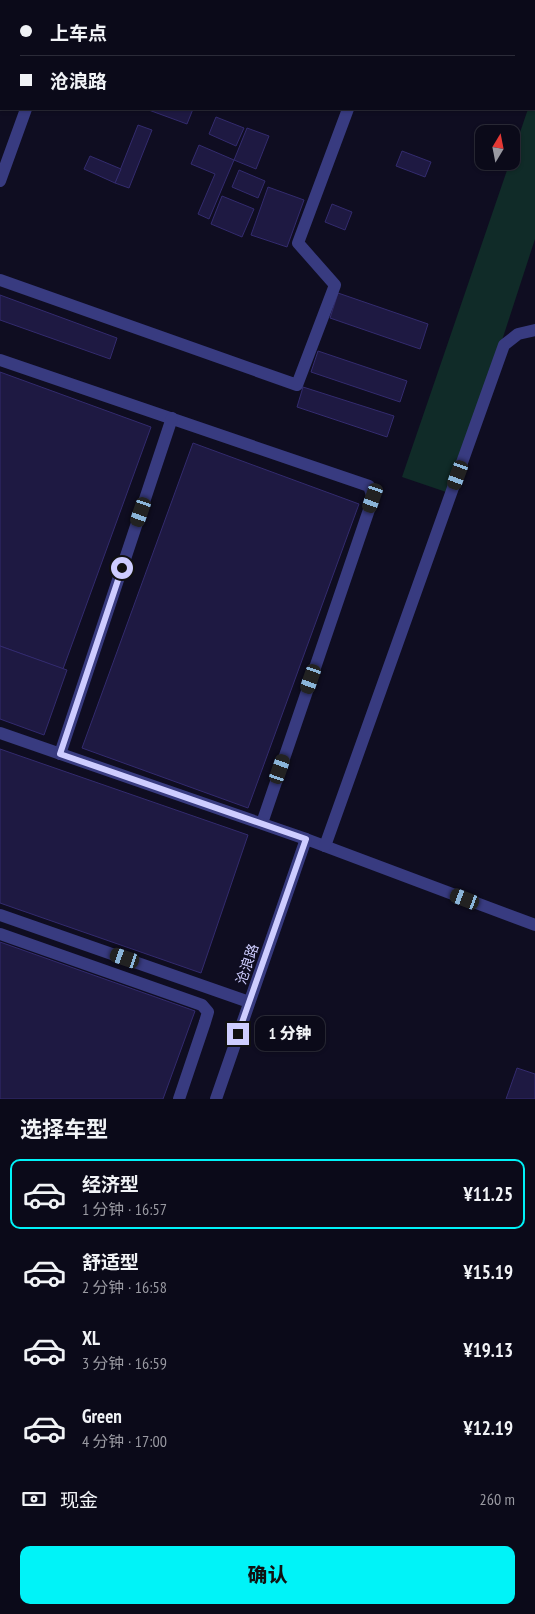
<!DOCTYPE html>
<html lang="zh">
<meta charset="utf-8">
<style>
body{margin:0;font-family:"PT Sans Narrow","Noto Sans SC",sans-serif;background:#191826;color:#f1f3f6;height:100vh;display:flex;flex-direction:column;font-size:19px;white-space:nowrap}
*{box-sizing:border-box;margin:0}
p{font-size:16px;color:#9a9aa2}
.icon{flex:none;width:28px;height:28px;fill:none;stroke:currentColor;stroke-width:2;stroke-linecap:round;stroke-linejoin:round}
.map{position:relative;height:1099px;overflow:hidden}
.drawer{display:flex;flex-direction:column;background:#0b0a19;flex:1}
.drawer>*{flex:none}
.guide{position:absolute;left:0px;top:0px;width:535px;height:110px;box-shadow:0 1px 4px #0004,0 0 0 1px #2b2b38;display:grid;align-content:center;height:110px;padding:0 20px;background:#0b0a19}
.needle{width:32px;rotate:10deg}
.buttons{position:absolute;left:475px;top:125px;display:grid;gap:10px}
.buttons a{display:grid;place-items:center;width:45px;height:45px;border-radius:10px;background:#0b0a19;box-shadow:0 1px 4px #0004,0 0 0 1px #2b2b38;font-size:25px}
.end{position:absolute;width:22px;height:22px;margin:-11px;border:6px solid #cecdff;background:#111;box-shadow:0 0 0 2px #111}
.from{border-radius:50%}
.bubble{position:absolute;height:35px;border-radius:10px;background:#0b0a19;box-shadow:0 1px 4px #0004,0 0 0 1px #2b2b38;font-size:16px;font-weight:800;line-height:35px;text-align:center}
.car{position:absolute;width:15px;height:30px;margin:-15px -8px;border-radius:6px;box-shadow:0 0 4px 1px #0007;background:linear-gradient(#222 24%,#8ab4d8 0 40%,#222 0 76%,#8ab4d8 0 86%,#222 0)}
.guide b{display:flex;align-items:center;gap:18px;height:48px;font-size:19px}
.guide b+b{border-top:1px solid #2b2b38}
.guide i{width:12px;height:12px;background:#f1f3f6}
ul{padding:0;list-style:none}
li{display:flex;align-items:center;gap:15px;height:70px;margin:0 10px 8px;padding:0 10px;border:2px solid transparent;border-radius:10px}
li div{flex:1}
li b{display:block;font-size:19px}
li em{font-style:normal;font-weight:800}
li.active{border-color:#00f3f8}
li>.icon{width:45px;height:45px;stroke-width:1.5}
h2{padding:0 20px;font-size:22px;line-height:60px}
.pay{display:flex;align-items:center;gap:12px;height:55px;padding:0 20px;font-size:19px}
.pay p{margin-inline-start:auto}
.button{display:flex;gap:10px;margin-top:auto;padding:10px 20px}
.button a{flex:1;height:58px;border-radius:10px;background:#00f3f8;color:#111;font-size:20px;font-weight:800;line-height:58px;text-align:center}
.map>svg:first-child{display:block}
.green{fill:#102b28}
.building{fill:#1e1942;stroke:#332b6e}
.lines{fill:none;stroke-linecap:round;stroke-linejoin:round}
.minor{stroke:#383b80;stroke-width:12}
.route{stroke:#cecdff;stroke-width:6}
.labels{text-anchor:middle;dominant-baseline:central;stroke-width:4;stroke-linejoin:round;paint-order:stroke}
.street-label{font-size:14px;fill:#cecdff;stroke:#0f0d21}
</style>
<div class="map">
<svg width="535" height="1099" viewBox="0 0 535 1099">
<rect width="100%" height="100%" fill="#0f0d21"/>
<!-- green -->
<polygon class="green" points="535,89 535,239 452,494 402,477 528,109 534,109"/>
<!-- building -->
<g class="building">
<polygon points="266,0 426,0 429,1 270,1"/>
<polygon points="505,0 535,0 535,11 534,1"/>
<polygon points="0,8 1,9 0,76"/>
<polygon points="146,109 193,109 187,124"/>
<polygon points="216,117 244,128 236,146 209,134"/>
<polygon points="138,125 152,130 129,188 115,183"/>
<polygon points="247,128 269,136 256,169 234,160"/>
<polygon points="199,145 234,160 209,219 198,214 215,174 191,164"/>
<polygon points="402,151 431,162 425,177 396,166"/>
<polygon points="90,156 121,169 115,183 84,169"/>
<polygon points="239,170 265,181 258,198 232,187"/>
<polygon points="268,187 304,200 287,247 251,235"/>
<polygon points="222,196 254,209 242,237 211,224"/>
<polygon points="332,204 352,212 345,230 325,222"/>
<polygon points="338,293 428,324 420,349 330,318"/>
<polygon points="0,295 117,338 110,359 0,320"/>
<polygon points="318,351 407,381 400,402 311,372"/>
<polygon points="0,372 151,427 63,669 0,646"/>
<polygon points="303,387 394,416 387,437 297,407"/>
<polygon points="193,443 359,504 248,808 82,748"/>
<polygon points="0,646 67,670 44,735 0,719"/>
<polygon points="0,749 248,835 201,973 0,903"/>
<polygon points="0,942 195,1011 163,1099 0,1099"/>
<polygon points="517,1068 535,1074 535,1099 506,1099"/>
</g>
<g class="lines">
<!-- minor -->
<g class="minor">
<polyline points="166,0 169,1"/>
<polyline points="65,1 65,0"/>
<polyline points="0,181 26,109"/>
<polyline points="0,280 297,385 335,285 298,243 348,109"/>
<polyline points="0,360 369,486 373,498 262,823"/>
<polyline points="0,733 306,839 535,925"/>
<polyline points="60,754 172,418"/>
<polyline points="325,846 504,345 518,334 535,330"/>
<polyline points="0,915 249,1002"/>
<polyline points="0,934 202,1005 208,1012 205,1022 179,1099"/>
<polyline points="216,1099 306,839"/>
</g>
</g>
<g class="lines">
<!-- route -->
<polyline class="route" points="122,568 60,754 306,839 238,1034"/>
</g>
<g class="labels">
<!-- street labels -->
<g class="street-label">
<text transform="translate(247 964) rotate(-71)">沧浪路</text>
</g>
</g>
</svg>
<div class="buttons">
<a><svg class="needle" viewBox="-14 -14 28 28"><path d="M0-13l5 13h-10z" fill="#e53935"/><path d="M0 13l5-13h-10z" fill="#9a9aa2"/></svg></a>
</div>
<i class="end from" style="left:122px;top:568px"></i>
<i class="end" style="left:238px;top:1034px"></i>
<div class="bubble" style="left:255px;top:1016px;width:70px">1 分钟</div>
<i class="car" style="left:458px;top:475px;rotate:200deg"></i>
<i class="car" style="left:373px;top:498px;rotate:199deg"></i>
<i class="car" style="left:141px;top:512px;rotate:199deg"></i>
<i class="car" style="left:311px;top:679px;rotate:199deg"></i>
<i class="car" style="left:280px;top:769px;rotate:19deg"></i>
<i class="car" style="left:465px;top:899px;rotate:291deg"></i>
<i class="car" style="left:125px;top:958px;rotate:289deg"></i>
<div class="guide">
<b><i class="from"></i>上车点</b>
<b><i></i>沧浪路</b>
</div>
</div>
<section class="drawer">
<h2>选择车型</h2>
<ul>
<li class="active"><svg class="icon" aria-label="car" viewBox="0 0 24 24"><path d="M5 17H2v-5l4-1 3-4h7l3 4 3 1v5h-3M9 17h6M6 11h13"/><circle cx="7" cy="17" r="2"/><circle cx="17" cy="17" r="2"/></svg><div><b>经济型</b><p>1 分钟 · 16:57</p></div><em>¥11.25</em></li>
<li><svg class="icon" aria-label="car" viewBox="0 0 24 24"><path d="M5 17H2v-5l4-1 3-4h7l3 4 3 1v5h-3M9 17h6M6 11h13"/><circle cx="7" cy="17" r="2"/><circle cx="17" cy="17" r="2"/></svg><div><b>舒适型</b><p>2 分钟 · 16:58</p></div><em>¥15.19</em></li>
<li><svg class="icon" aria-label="car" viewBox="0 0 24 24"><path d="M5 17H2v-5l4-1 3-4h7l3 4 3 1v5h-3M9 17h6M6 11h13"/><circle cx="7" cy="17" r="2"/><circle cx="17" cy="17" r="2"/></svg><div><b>XL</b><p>3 分钟 · 16:59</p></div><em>¥19.13</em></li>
<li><svg class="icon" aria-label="car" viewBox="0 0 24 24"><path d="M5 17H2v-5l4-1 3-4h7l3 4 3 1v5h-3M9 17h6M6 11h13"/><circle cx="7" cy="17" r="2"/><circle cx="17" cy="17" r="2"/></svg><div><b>Green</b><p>4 分钟 · 17:00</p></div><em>¥12.19</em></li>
</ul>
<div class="pay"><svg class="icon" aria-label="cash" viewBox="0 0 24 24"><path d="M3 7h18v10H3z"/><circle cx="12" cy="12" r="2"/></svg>现金<p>260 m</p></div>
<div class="button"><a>确认</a></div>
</section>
